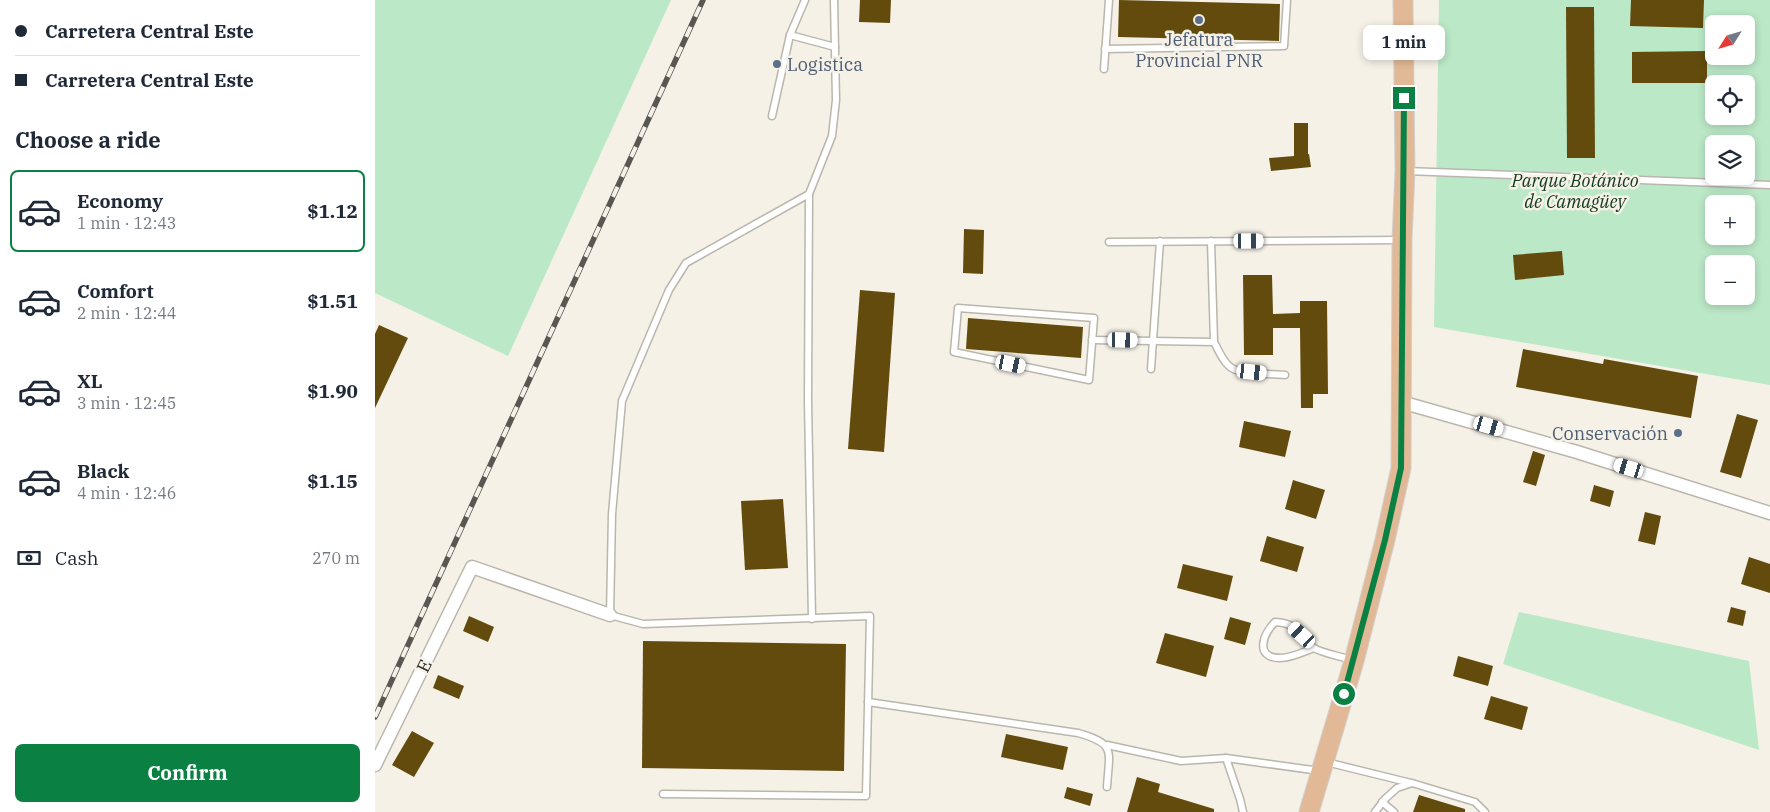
<!DOCTYPE html>
<meta charset="utf-8">
<style>
body{margin:0;font-family:"IBM Plex Serif",serif;background:#f6f6f7;color:#1f2937;height:100vh;display:flex;flex-direction:column;font-size:19px;white-space:nowrap}
*{box-sizing:border-box;margin:0}
p{font-size:16px;color:#747a83}
.icon{flex:none;width:28px;height:28px;fill:none;stroke:currentColor;stroke-width:2;stroke-linecap:round;stroke-linejoin:round}
.map{position:relative;flex:1;overflow:hidden}
.sheet{display:flex;flex-direction:column;background:#fff;width:375px}
.sheet>*{flex:none}
.hud{display:grid;align-content:center;height:110px;padding:0 15px;background:#fff}
.needle{width:32px;rotate:233deg}
.fabs{position:absolute;left:1330px;top:15px;display:grid;gap:10px}
.fabs a{display:grid;place-items:center;width:50px;height:50px;border-radius:8px;background:#fff;box-shadow:0 2px 8px #0003;font-size:25px}
.end{position:absolute;width:22px;height:22px;margin:-11px;border:6px solid #0b8043;background:#fff;box-shadow:0 0 0 2px #fff}
.from{border-radius:50%}
.bubble{position:absolute;height:35px;border-radius:8px;background:#fff;box-shadow:0 2px 8px #0003;font-size:16px;font-weight:700;line-height:35px;text-align:center}
.car{position:absolute;width:15px;height:30px;margin:-15px -8px;border-radius:6px;box-shadow:0 0 4px 1px #0007;background:linear-gradient(#fff 24%,#345 0 40%,#fff 0 76%,#345 0 86%,#fff 0)}
.hud b{display:flex;align-items:center;gap:18px;height:48px;font-size:19px}
.hud b+b{border-top:1px solid #e0e1e3}
.hud i{width:12px;height:12px;background:#1f2937}
ul{padding:0;list-style:none}
li{display:flex;align-items:center;gap:15px;height:82px;margin:0 10px 8px;padding:0 5px;border:2px solid transparent;border-radius:8px}
li div{flex:1}
li b{display:block;font-size:19px}
li em{font-style:normal;font-weight:700}
li.selected{border-color:#0b8043}
li>.icon{width:45px;height:45px;stroke-width:1.5}
h2{padding:0 15px;font-size:22px;line-height:60px}
.pay{display:flex;align-items:center;gap:12px;height:55px;padding:0 15px;font-size:19px}
.pay p{margin-inline-start:auto}
.button{display:flex;gap:10px;margin-top:auto;padding:10px 15px}
.button a{flex:1;height:58px;border-radius:8px;background:#0b8043;color:#fff;font-size:20px;font-weight:700;line-height:58px;text-align:center}
main{display:flex;flex:1;min-height:0}
.map>svg:first-child{display:block}
.green{fill:#bbe8c7;fill-rule:evenodd}
.building{fill:#624b0d}
.lines{fill:none;stroke-linecap:round;stroke-linejoin:round}
.lane-casing{stroke:#bab6ad;stroke-width:9}
.street-casing{stroke:#bab6ad;stroke-width:15}
.primary-casing{stroke:#d1d1d0;stroke-width:21}
.lane{stroke:#fff;stroke-width:6}
.street{stroke:#fff;stroke-width:12}
.primary{stroke:#e2b996;stroke-width:19}
.rail-casing{stroke:#595752;stroke-width:5.5}
.rail{stroke:#f5f1e7;stroke-width:4;stroke-dasharray:11;stroke-linecap:butt}
.route{stroke:#0b8043;stroke-width:6}
.service-dot{fill:#5c6f8a;stroke:#f5f1e7;stroke-width:2}
.labels{text-anchor:middle;dominant-baseline:central;stroke-width:5;stroke-linejoin:round;paint-order:stroke}
.service-label{font-size:18px;fill:#4e5e75;stroke:#f5f1e7}
.park-label{font-size:18px;font-style:italic;fill:#113b21;stroke:#f5f1e7}
.street-label{font-size:18px;fill:#2e2c29;stroke:#f5f1e7}
</style>
<main>
<section class="sheet">
<div class="hud">
<b><i class="from"></i>Carretera Central Este</b>
<b><i></i>Carretera Central Este</b>
</div>
<h2>Choose a ride</h2>
<ul>
<li class="selected"><svg class="icon" aria-label="car" viewBox="0 0 24 24"><path d="M5 17H2v-5l4-1 3-4h7l3 4 3 1v5h-3M9 17h6M6 11h13"/><circle cx="7" cy="17" r="2"/><circle cx="17" cy="17" r="2"/></svg><div><b>Economy</b><p>1 min · 12:43</p></div><em>$1.12</em></li>
<li><svg class="icon" aria-label="car" viewBox="0 0 24 24"><path d="M5 17H2v-5l4-1 3-4h7l3 4 3 1v5h-3M9 17h6M6 11h13"/><circle cx="7" cy="17" r="2"/><circle cx="17" cy="17" r="2"/></svg><div><b>Comfort</b><p>2 min · 12:44</p></div><em>$1.51</em></li>
<li><svg class="icon" aria-label="car" viewBox="0 0 24 24"><path d="M5 17H2v-5l4-1 3-4h7l3 4 3 1v5h-3M9 17h6M6 11h13"/><circle cx="7" cy="17" r="2"/><circle cx="17" cy="17" r="2"/></svg><div><b>XL</b><p>3 min · 12:45</p></div><em>$1.90</em></li>
<li><svg class="icon" aria-label="car" viewBox="0 0 24 24"><path d="M5 17H2v-5l4-1 3-4h7l3 4 3 1v5h-3M9 17h6M6 11h13"/><circle cx="7" cy="17" r="2"/><circle cx="17" cy="17" r="2"/></svg><div><b>Black</b><p>4 min · 12:46</p></div><em>$1.15</em></li>
</ul>
<div class="pay"><svg class="icon" aria-label="cash" viewBox="0 0 24 24"><path d="M3 7h18v10H3z"/><circle cx="12" cy="12" r="2"/></svg>Cash<p>270 m</p></div>
<div class="button"><a>Confirm</a></div>
</section>
<div class="map">
<svg width="1395" height="812" viewBox="0 0 1395 812">
<rect width="100%" height="100%" fill="#f5f1e7"/>
<!-- green -->
<g class="green">
<polygon points="0,0 296,0 133,356 0,293"/>
<path d="M1064 0H1395V385L1059 327ZM1339 24H1371V56H1339ZM1339 84H1371V116H1339ZM1339 144H1371V176H1339ZM1339 204H1371V236H1339ZM1339 264H1371V296H1339Z"/>
<polygon points="1144,612 1374,661 1384,750 1128,664"/>
</g>
<!-- building -->
<g class="building">
<polygon points="485,0 516,0 515,23 484,22"/>
<polygon points="744,0 905,4 904,41 743,37"/>
<polygon points="1256,0 1329,0 1328,28 1255,26"/>
<polygon points="1191,7 1219,7 1220,158 1192,158"/>
<polygon points="1332,51 1332,83 1257,83 1257,52"/>
<polygon points="919,123 933,123 933,154 934,154 936,167 896,171 894,158 919,156"/>
<polygon points="589,229 609,230 608,274 588,273"/>
<polygon points="1187,251 1189,275 1140,280 1138,255"/>
<polygon points="868,275 897,275 898,314 925,313 925,301 952,301 953,394 938,394 938,408 926,408 925,328 898,328 898,355 869,355"/>
<polygon points="485,290 520,293 509,452 473,449"/>
<polygon points="593,318 708,327 706,358 591,349"/>
<polygon points="4,325 33,338 0,408 0,334"/>
<polygon points="1148,349 1228,364 1229,359 1323,376 1316,418 1141,387"/>
<polygon points="1362,414 1383,420 1366,478 1345,472"/>
<polygon points="869,421 916,431 910,457 864,447"/>
<polygon points="1158,451 1170,455 1161,486 1148,482"/>
<polygon points="918,480 950,490 941,519 910,509"/>
<polygon points="1219,485 1239,491 1235,507 1215,501"/>
<polygon points="408,499 413,568 370,570 366,501"/>
<polygon points="1270,512 1286,516 1280,545 1263,541"/>
<polygon points="892,536 929,547 922,572 885,561"/>
<polygon points="1374,557 1395,564 1395,593 1366,584"/>
<polygon points="808,564 858,576 852,601 802,588"/>
<polygon points="1356,607 1371,611 1368,626 1352,622"/>
<polygon points="94,616 119,627 113,642 88,631"/>
<polygon points="855,617 876,623 870,645 849,639"/>
<polygon points="790,633 839,646 831,677 781,663"/>
<polygon points="268,641 471,644 469,771 267,768"/>
<polygon points="1083,656 1118,666 1113,686 1078,676"/>
<polygon points="63,675 89,686 84,699 58,688"/>
<polygon points="1116,696 1153,707 1147,730 1109,719"/>
<polygon points="37,731 59,743 39,777 17,765"/>
<polygon points="631,734 693,747 688,770 626,757"/>
<polygon points="762,777 785,784 783,792 839,809 839,812 752,812"/>
<polygon points="692,787 718,794 715,806 689,798"/>
<polygon points="1044,795 1090,809 1090,812 1038,812"/>
</g>
<g class="lines">
<!-- lane casing -->
<g class="lane-casing">
<g id="lane">
<polyline points="415,35 460,47"/>
<polyline points="730,49 909,46 912,0"/>
<polyline points="729,69 734,0"/>
<polyline points="397,116 415,35 430,0"/>
<polyline points="1031,171 1395,185"/>
<polyline points="434,194 433,401 437,619"/>
<path d="M836 241 839 342C844 351 850 367 861 370 870 374 898 374 910 375"/>
<polyline points="734,242 1026,240"/>
<polygon points="583,308 719,318 714,380 579,352"/>
<polyline points="717,340 839,342"/>
<polyline points="776,369 785,241"/>
<path d="M939 648C928 652 917 658 905 658 879 658 888 634 900 622 925 623 924 638 939 648 947 653 968 657 977 660"/>
<path d="M493 702 703 733C742 744 734 751 732 787"/>
<polyline points="732,745 806,761 851,758 945,771"/>
<polyline points="851,758 865,799 868,812"/>
<polyline points="951,762 1036,783"/>
<polyline points="288,794 491,796 495,616 268,624 235,615 237,514 247,401 294,290 311,263 434,194 457,136 461,100 459,0"/>
<polyline points="1007,802 1019,812"/>
<polyline points="1000,812 1010,799 1022,788 1037,783 1100,802 1110,812"/>
</g>
</g>
<!-- street casing -->
<g class="street-casing">
<g id="street">
<polyline points="1026,402 1202,452 1395,513"/>
<polyline points="0,765 97,567 235,615"/>
</g>
</g>
<!-- primary casing -->
<g class="primary-casing">
<polyline id="primary" points="934,812 979,661 1010,540 1026,468 1027,240 1030,171 1028,0"/>
</g>
<!-- lane -->
<use href="#lane" class="lane"/>
<!-- street -->
<use href="#street" class="street"/>
<!-- primary -->
<use href="#primary" class="primary"/>
<!-- rail casing -->
<g class="rail-casing">
<polyline id="rail" points="0,717 328,0"/>
</g>
<!-- rail -->
<use href="#rail" class="rail"/>
</g>
<g class="lines">
<!-- route -->
<polyline class="route" points="969,694 1010,540 1026,468 1029,98"/>
</g>
<!-- markers -->
<g class="service-dot">
<circle cx="824" cy="20" r="5"/>
<circle cx="402" cy="64" r="5"/>
<circle cx="1303" cy="433" r="5"/>
</g>
<g class="labels">
<!-- service labels -->
<g class="service-label">
<text x="824" y="39">Jefatura<tspan x="824" dy="21">Provincial PNR</tspan></text>
<text x="412" y="64" text-anchor="start">Logistica</text>
<text x="1293" y="433" text-anchor="end">Conservación</text>
</g>
<!-- park labels -->
<g class="park-label">
<text x="1200" y="180">Parque Botánico<tspan x="1200" dy="21">de Camagüey</tspan></text>
</g>
<!-- street labels -->
<g class="street-label">
<text transform="translate(49 666) rotate(-64)">E</text>
</g>
</g>
</svg>
<div class="fabs">
<a><svg class="needle" viewBox="-14 -14 28 28"><path d="M0-13l5 13h-10z" fill="#e53935"/><path d="M0 13l5-13h-10z" fill="#747a83"/></svg></a>
<a><svg class="icon" aria-label="locate" viewBox="0 0 24 24"><circle cx="12" cy="12" r="6"/><path d="M12 2v4M12 18v4M2 12h4M18 12h4"/></svg></a>
<a><svg class="icon" aria-label="layers" viewBox="0 0 24 24"><path d="M12 4l9 5-9 5-9-5zM3 14l9 5 9-5"/></svg></a>
<a>+</a>
<a>−</a>
</div>
<i class="end from" style="left:969px;top:694px"></i>
<i class="end" style="left:1029px;top:98px"></i>
<div class="bubble" style="left:988px;top:25px;width:82px">1 min</div>
<i class="car" style="left:874px;top:241px;rotate:90deg"></i>
<i class="car" style="left:748px;top:340px;rotate:91deg"></i>
<i class="car" style="left:636px;top:364px;rotate:102deg"></i>
<i class="car" style="left:877px;top:372px;rotate:96deg"></i>
<i class="car" style="left:1114px;top:426px;rotate:106deg"></i>
<i class="car" style="left:1254px;top:468px;rotate:287deg"></i>
<i class="car" style="left:927px;top:635px;rotate:312deg"></i>
</div>
</main>
